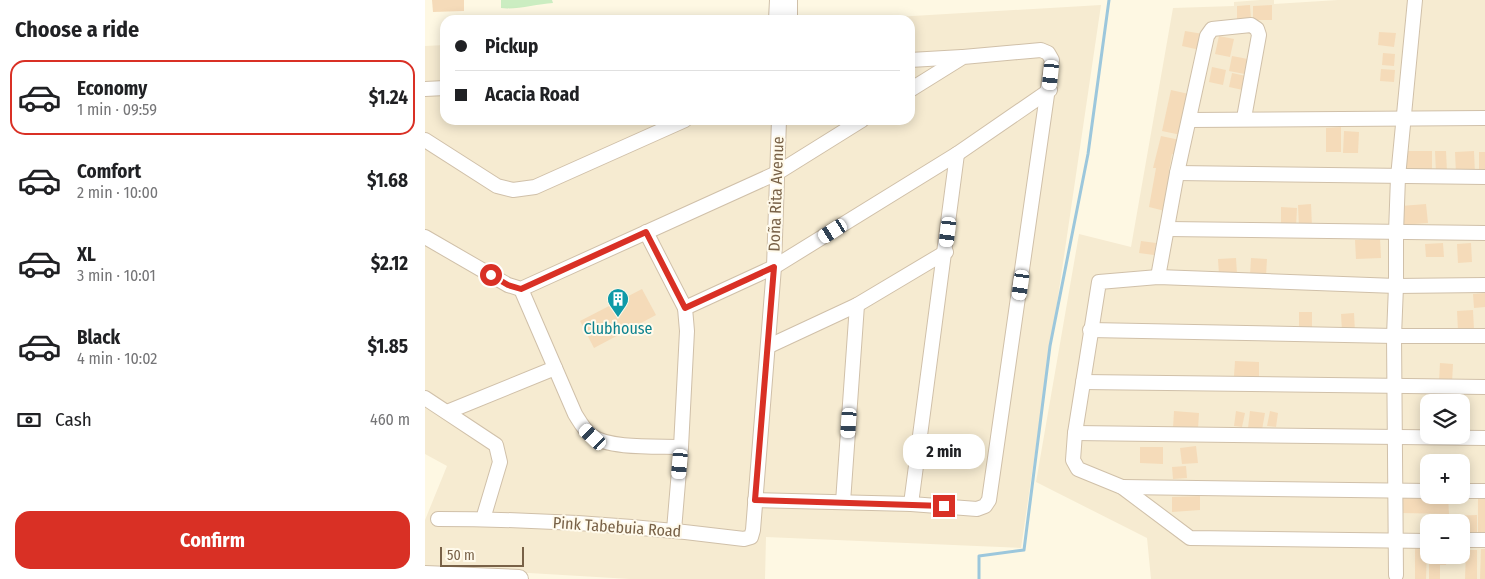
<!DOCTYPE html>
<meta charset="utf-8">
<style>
body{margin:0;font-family:"Fira Sans Condensed",sans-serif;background:#f6f6f6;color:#202124;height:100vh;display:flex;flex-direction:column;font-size:19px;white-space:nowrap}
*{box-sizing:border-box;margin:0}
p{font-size:16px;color:#757577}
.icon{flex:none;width:28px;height:28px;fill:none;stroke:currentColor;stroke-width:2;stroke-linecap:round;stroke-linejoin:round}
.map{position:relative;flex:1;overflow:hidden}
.drawer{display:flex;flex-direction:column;background:#fff;width:425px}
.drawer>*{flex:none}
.hud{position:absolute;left:15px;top:15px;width:475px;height:110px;border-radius:15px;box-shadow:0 2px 12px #0003;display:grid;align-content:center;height:110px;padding:0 15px;background:#fff}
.buttons{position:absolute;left:995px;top:394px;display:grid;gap:10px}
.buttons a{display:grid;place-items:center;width:50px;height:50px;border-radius:10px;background:#fff;box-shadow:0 2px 12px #0003;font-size:25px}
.scale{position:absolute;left:15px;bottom:12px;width:84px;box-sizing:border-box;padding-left:5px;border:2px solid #786147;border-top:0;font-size:14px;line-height:18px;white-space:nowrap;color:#786147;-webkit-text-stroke:4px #fffaeb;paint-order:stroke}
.end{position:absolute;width:22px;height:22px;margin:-11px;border:6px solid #d93025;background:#fff;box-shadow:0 0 0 2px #fff}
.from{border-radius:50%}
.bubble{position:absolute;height:35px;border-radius:15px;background:#fff;box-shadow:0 2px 12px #0003;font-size:16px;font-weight:700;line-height:35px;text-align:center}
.car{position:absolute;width:15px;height:30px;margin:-15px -8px;border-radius:6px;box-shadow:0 0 4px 1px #0007;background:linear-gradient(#fff 24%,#345 0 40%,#fff 0 76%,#345 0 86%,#fff 0)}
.hud b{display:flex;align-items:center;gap:18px;height:48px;font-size:19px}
.hud b+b{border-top:1px solid #e0e0e0}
.hud i{width:12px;height:12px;background:#202124}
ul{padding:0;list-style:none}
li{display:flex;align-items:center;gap:15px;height:75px;margin:0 10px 8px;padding:0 5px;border:2px solid transparent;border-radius:15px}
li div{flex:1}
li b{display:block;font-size:19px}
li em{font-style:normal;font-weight:700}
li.selected{border-color:#d93025}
li>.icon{width:45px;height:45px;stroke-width:1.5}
h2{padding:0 15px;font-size:22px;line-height:60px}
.pay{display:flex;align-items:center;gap:12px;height:55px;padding:0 15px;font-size:19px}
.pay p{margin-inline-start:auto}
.primary-button{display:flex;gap:10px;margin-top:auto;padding:10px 15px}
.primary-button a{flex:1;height:58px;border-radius:15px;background:#d93025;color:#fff;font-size:20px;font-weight:700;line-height:58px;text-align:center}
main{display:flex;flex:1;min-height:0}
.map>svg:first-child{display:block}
.residential{fill:#f6ebd1;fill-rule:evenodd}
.green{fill:#cbedc1}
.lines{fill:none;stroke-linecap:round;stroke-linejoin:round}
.stream{stroke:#9cc7dc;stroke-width:3}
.building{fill:#f5dbb9}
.minor-casing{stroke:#d0c0a9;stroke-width:16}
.tertiary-casing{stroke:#d0c0a9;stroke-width:20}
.minor{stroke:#fff;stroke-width:14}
.tertiary{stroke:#fff;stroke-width:18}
.route{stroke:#d93025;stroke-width:6}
.labels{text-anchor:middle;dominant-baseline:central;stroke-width:4;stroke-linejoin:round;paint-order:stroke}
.street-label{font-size:16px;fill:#786147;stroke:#fffaeb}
.culture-label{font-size:16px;fill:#0d838f;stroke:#fffaeb}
</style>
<main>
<section class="drawer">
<h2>Choose a ride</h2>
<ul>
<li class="selected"><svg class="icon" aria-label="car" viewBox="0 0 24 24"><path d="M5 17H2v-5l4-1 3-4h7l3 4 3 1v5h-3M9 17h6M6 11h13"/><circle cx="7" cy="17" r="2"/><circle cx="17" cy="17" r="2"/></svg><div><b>Economy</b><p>1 min · 09:59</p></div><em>$1.24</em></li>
<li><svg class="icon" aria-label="car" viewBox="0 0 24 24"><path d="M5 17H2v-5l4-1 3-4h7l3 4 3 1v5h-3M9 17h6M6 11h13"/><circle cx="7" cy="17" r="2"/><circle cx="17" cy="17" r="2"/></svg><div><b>Comfort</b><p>2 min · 10:00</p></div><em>$1.68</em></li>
<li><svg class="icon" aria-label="car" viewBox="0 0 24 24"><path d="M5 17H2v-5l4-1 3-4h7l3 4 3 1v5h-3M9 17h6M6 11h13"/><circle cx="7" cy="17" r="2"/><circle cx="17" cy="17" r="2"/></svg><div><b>XL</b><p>3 min · 10:01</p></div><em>$2.12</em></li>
<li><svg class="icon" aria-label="car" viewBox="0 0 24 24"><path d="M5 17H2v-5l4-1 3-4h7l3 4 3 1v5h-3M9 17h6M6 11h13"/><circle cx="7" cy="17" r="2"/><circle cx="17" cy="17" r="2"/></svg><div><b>Black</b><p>4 min · 10:02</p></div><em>$1.85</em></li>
</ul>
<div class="pay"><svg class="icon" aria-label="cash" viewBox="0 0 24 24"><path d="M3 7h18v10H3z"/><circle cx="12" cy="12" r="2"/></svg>Cash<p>460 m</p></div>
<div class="primary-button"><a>Confirm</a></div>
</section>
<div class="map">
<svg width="1060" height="579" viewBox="0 0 1060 579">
<rect width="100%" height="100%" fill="#fef8e3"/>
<!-- residential -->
<g class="residential">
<path d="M835 0H849V4L913 0H1060V579H726L722 538 611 482 654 234 706 247 748 8 809 6V2ZM1004 402H1036V435H1004ZM1004 462H1036V495H1004ZM1004 522H1036V555H1004Z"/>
<polygon points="676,5 596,548 341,537 340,579 205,579 0,567 0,520 22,466 0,454 0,46 20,45 20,120 485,120 485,20 420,20"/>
</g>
<!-- green -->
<path class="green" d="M76 0H127L128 3C112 4 91 10 76 8Z"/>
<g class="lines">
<!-- stream -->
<polyline class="stream" points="554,579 554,556 599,550 625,346 663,154 684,0"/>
</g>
<!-- building -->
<g class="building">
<polygon points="7,0 39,0 39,11 8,12"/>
<polygon points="825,5 826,20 812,21 812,6"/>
<polygon points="847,5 847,20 828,20 828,6"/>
<polygon points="760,31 778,34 775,50 757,46"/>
<polygon points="954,32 971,33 969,47 953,45"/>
<polygon points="794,36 809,39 805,57 790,54"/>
<polygon points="958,53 970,54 969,66 957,65"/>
<polygon points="807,56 828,60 825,75 804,71"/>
<polygon points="787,67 801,70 798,85 784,82"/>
<polygon points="956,69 970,70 969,82 955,81"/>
<polygon points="807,73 821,76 818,90 804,87"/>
<polygon points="746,90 764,94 756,135 737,131"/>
<polygon points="916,127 916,152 901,152 901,128"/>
<polygon points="919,131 934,132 933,153 918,153"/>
<polygon points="736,136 755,140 752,155 747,154 744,171 747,171 740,211 724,207 731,168 728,168"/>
<polygon points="980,151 1007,151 1007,172 981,172"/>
<polygon points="1010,151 1021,151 1022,172 1011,173"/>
<polygon points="1049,151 1050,174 1031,174 1030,152"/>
<polygon points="1054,152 1060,152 1060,173 1054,174"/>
<polygon points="886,204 887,227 874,228 873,205"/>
<polygon points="1001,204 1003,223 977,225 976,206"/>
<polygon points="856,207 872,208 871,227 856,227"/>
<polygon points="955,239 956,258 931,259 930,240"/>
<polygon points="716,241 731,243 729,255 714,253"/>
<polygon points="1018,243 1019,257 1001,257 1000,244"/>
<polygon points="1046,243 1047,262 1033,263 1032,244"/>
<polygon points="811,258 812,274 794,275 793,259"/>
<polygon points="826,258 842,259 841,276 825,275"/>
<polygon points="217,289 231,315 169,348 155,321"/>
<polygon points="1060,293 1060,307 1049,308 1048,294"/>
<polygon points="1048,310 1049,330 1033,331 1032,311"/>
<rect x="874" y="312" width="13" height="16"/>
<polygon points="929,313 930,332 917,332 916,314"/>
<polygon points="810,361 834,362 834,377 809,376"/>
<polygon points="1015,363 1028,364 1027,383 1014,382"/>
<polygon points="749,411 774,413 773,429 748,428"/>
<polygon points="811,411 820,413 817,427 809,426"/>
<polygon points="825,411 840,413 837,430 823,428"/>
<polygon points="845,411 853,413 851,427 842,426"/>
<polygon points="771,446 773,463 757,464 755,448"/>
<polygon points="715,447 738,447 738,464 715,463"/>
<polygon points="761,466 762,478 748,479 747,467"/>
<polygon points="975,494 1023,496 1024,514 976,513"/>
<rect x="1053" y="494" width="7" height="39"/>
<polygon points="775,496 775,510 747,512 747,497"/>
<polygon points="1052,515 1052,533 1036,533 1036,522 1023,522 1023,516"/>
<polygon points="990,548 1002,549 1001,579 990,579"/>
<polygon points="1056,549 1060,549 1060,579 1055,579"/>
<polygon points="1041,550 1052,550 1052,579 1040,579"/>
<polygon points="1004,555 1022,556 1021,565 1015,565 1015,579 1004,579"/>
</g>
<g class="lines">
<!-- minor casing -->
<g class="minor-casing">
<g id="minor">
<polyline points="351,20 352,0"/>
<polyline points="365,20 365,0"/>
<polyline points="485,60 537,57"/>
<polyline points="0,89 20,88"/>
<polyline points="764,120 1060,118"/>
<polyline points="0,140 72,186 88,190 110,187 260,120"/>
<polyline points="752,173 1060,177"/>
<polyline points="742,229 1060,233"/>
<polyline points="221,232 260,308"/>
<polyline points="0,237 83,285 96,289 352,173 437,120"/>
<polyline points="733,277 752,173 782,36 787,29 826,25 832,29 834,35 819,118"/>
<path d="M96 289 150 414C155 422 159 430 167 436 184 449 234 446 256 447"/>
<polyline points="665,330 969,336 1060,336"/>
<polyline points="344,346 432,305 521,252"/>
<polyline points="658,382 1060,387"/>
<polyline points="0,398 71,445 75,462 58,519"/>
<polyline points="22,412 130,368"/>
<polyline points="650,433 1060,438"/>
<polyline points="697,487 1004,491"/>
<polyline points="1036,491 1060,491"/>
<polyline points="330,500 486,504 552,509 560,506 564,500 627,60 623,53 616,50 538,57 485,90"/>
<polyline points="418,502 432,305"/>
<polyline points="486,504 532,154"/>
<path d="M13 519C115 519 218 526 319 539L326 537 328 530 349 267 354 120"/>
<polyline points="249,530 256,447 262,331 260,308 349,267 532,154 625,90"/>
<polyline points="1036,540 1060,540"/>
<polyline points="1004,541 765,538 697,487 653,469 648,460 650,433 674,282 733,277 971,286 1060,285"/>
<polyline points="971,575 969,336 971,286 971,233 973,177 990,0"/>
</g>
</g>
<!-- tertiary casing -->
<g class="tertiary-casing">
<polyline id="tertiary" points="0,575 94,579"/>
</g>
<!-- minor -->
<use href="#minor" class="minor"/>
<!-- tertiary -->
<use href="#tertiary" class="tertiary"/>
</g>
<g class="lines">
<!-- route -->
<polyline class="route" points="66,275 83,285 96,289 221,232 260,308 349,267 330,500 519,506"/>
</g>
<!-- icons -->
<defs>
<g id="building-pin" transform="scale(1.125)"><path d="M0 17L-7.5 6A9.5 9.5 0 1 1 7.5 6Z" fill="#0f9aa8" stroke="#fffaeb"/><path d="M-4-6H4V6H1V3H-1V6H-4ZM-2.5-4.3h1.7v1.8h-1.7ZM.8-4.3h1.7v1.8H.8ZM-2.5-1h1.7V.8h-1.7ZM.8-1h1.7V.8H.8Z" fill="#fff"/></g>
</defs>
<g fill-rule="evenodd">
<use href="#building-pin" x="193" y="299"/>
</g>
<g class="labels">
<!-- street labels -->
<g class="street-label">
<text transform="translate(351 194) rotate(-88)">Doña Rita Avenue</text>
<text transform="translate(192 527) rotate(4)">Pink Tabebuia Road</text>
</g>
<!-- culture labels -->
<g class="culture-label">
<text x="193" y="328">Clubhouse</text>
</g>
</g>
</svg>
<div class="buttons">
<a><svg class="icon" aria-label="layers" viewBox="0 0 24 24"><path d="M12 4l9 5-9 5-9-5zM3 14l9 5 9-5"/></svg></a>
<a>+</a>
<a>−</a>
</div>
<div class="scale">50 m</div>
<i class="end from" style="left:66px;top:275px"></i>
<i class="end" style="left:519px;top:506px"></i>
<div class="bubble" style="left:478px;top:434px;width:82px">2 min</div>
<i class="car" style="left:626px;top:75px;rotate:186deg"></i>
<i class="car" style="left:408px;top:231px;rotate:238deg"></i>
<i class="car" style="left:523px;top:232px;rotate:187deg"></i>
<i class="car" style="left:596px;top:285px;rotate:188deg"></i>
<i class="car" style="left:424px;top:423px;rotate:184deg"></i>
<i class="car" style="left:168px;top:437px;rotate:313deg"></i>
<i class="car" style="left:255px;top:464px;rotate:185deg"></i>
<div class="hud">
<b><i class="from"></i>Pickup</b>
<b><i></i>Acacia Road</b>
</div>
</div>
</main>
